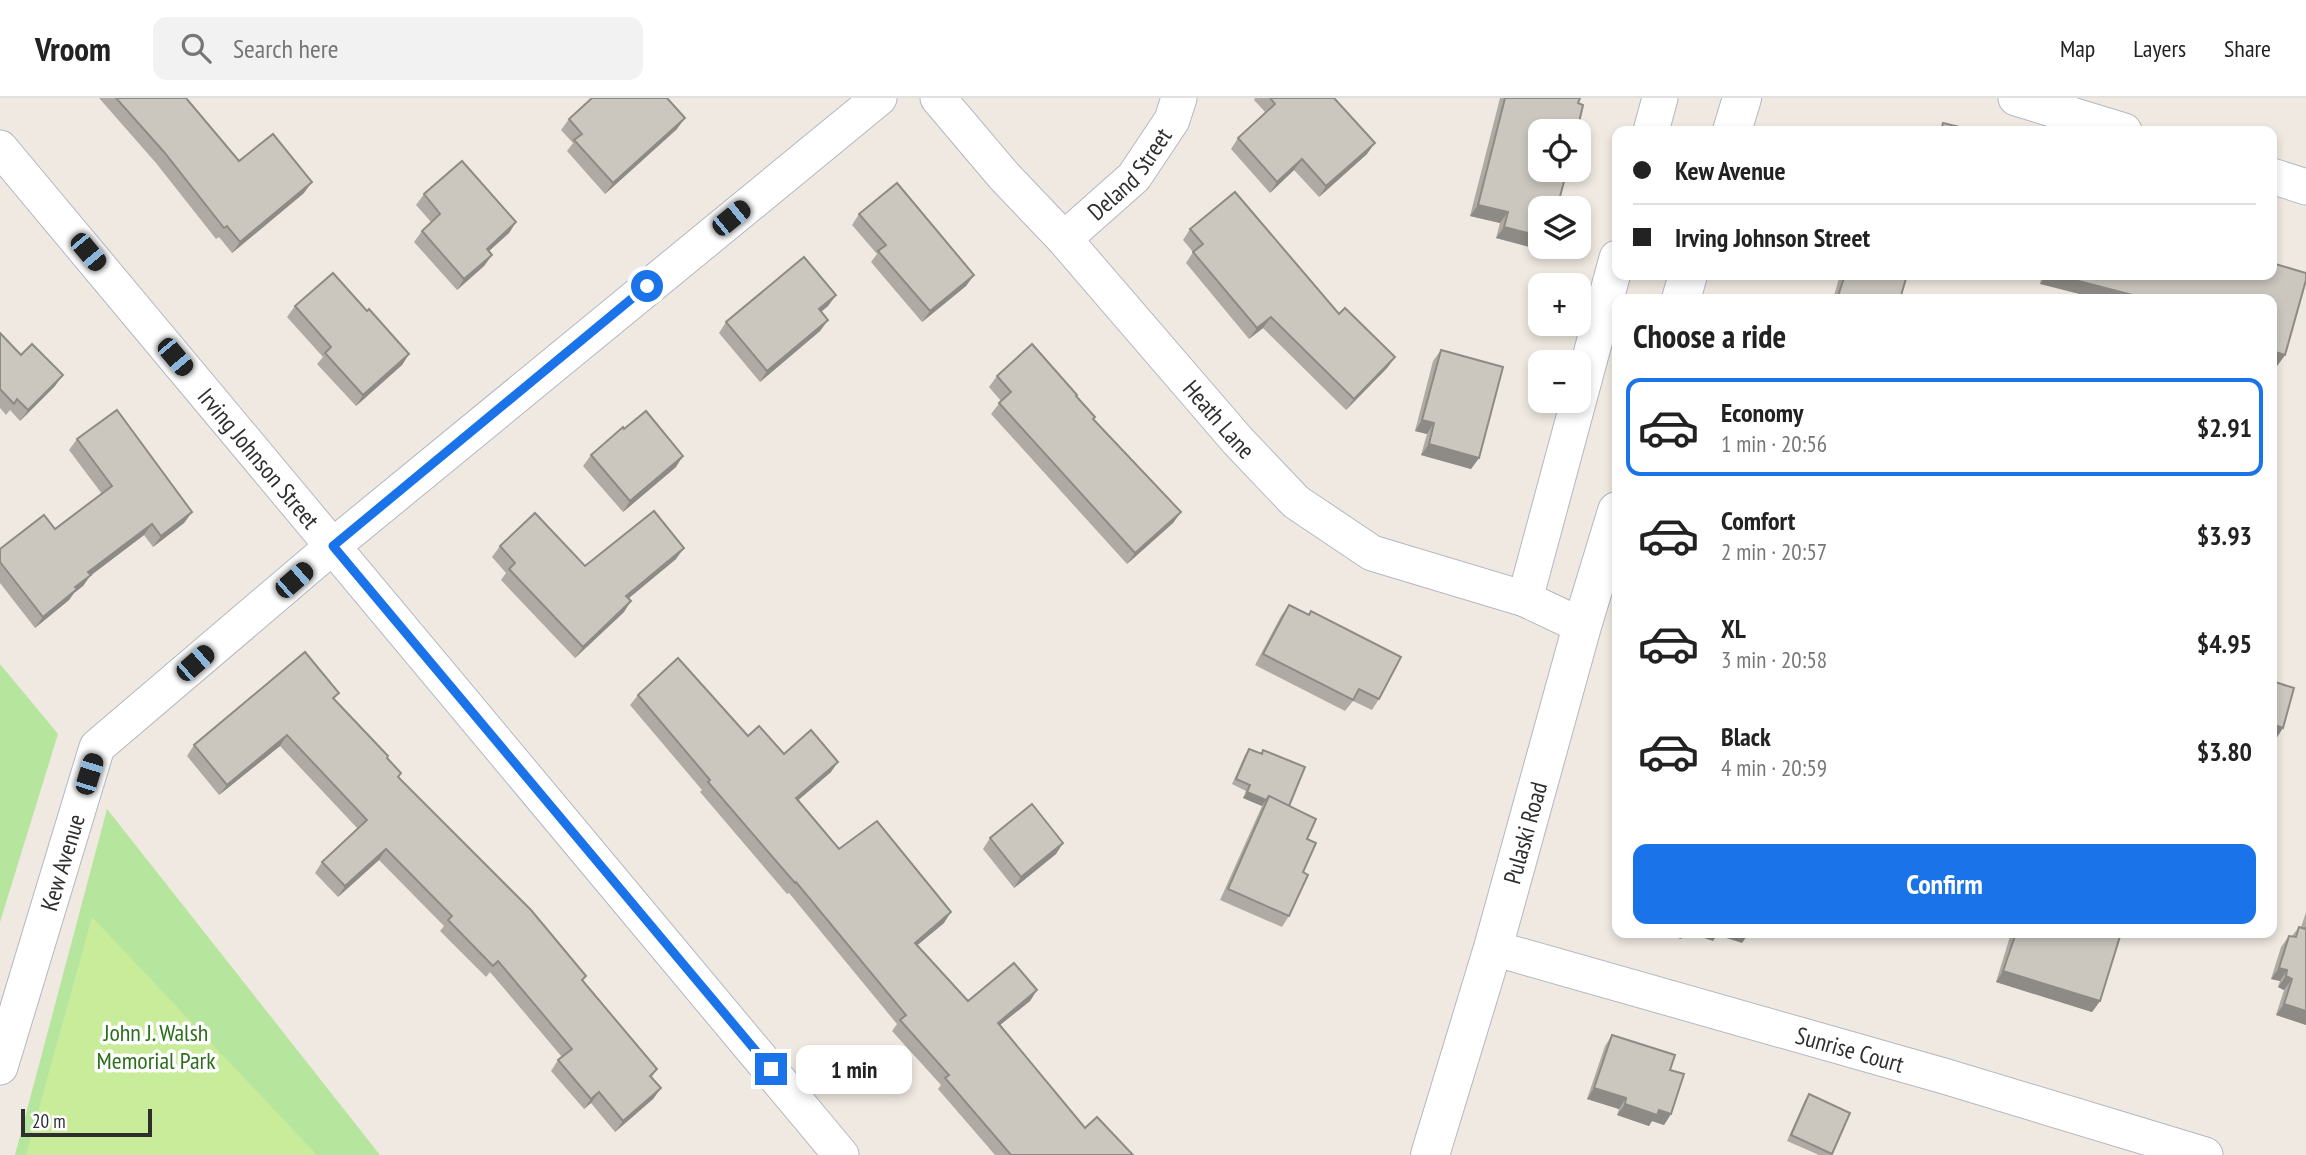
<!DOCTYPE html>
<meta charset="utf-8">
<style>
body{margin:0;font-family:"PT Sans Narrow",sans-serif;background:#f2f2f2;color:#222;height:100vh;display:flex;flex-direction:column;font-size:26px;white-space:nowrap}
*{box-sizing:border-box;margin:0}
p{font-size:23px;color:#767676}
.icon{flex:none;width:38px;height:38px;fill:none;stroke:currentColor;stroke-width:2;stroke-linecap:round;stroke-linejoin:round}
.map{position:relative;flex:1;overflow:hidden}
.drawer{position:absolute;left:1612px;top:196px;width:665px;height:644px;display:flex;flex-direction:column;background:#fff;border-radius:14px;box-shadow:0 4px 10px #0003}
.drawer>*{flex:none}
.top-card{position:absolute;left:1612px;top:28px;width:665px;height:154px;border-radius:14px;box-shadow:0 4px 10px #0003;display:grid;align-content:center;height:154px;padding:0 21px;background:#fff}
.controls{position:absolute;left:1528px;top:21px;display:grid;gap:14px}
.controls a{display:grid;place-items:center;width:63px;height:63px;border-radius:14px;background:#fff;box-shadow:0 4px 10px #0003;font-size:35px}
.scale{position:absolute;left:21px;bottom:18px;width:131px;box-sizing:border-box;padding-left:7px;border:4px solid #2e2e2e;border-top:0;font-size:19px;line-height:24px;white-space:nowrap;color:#2e2e2e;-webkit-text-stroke:5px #fff;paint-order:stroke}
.end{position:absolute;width:32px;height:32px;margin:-16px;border:9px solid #1a73e8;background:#fff;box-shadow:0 0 0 4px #fff}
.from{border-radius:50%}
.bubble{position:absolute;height:49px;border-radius:14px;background:#fff;box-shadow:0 4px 10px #0003;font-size:23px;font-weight:800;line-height:49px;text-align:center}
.car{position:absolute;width:21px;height:42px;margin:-21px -10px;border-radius:9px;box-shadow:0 0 5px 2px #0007;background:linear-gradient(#222 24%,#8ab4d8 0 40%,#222 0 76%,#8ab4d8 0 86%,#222 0)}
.top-card b{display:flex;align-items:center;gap:24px;height:66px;font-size:26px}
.top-card b+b{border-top:2px solid #e0e0e0}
.top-card i{width:18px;height:18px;background:#222}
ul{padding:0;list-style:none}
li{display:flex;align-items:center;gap:21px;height:98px;margin:0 14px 10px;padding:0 7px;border:4px solid transparent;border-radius:14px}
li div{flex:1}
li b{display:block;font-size:26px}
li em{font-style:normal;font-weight:800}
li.on{border-color:#1a73e8}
li>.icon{width:63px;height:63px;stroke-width:1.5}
h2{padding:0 21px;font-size:32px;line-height:84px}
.action{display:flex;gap:14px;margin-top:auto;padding:14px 21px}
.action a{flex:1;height:80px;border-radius:14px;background:#1a73e8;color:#fff;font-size:28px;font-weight:800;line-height:80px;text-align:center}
header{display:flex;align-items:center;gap:42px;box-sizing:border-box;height:98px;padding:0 35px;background:#fff;border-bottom:2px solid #e0e0e0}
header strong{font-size:33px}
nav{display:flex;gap:38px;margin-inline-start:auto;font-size:24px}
.search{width:490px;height:63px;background:#f2f2f2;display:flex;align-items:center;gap:18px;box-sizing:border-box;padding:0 24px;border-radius:14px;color:#767676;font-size:26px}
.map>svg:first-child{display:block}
.green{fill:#b6e59e}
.pitch{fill:#c9ec9a}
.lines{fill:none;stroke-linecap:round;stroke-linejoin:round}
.street-casing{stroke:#b4b7c1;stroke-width:37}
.secondary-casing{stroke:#b4b7c1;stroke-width:40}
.street{stroke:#fff;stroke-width:35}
.secondary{stroke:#fff;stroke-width:38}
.wall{fill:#afaba4}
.shaded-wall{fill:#8e8b86}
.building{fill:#cbc7bf;stroke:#8e8b86;stroke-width:2}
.route{stroke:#1a73e8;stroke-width:9}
.labels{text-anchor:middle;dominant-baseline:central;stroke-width:7;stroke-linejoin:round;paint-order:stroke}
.street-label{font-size:24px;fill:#2e2e2e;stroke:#fff}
.park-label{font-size:24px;fill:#2c6e1b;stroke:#fff}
</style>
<header>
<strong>Vroom</strong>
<div class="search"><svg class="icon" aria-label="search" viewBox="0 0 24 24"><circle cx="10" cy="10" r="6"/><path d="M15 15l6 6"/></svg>Search here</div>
<nav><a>Map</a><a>Layers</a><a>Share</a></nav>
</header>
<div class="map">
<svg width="2306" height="1057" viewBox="0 0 2306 1057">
<rect width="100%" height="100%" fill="#efe9e1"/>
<!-- green -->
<g class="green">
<polygon points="0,566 58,636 0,824"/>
<polygon points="107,711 380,1057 15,1057"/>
</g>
<!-- pitch -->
<polygon class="pitch" points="92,819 317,1057 26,1057"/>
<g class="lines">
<!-- street casing -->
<g class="street-casing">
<g id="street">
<path id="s1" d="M938 0 1004 78 1064 141 1238 343 1296 404 1372 455 1525 501 1582 528"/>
<polyline points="2016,0 2124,33"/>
<polyline points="1651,33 1660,0"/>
<path id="s2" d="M0 50 841 1057"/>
<polyline points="2272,78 2306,89"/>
<path id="s3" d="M1064 141 1134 79 1172 22 1179 0"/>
<polyline points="1525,501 1617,160"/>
<path id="s4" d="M1493 850 1944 978 2205 1057"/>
<path id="s5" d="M0 969 97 649 333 448 879 0"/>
</g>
</g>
<!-- secondary casing -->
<g class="secondary-casing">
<g id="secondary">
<polyline points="1732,33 1742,0"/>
<polyline points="1681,201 1688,177"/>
<path id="s6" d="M1430 1057 1493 850 1582 528 1617 413"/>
</g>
</g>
<!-- street -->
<use href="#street" class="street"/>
<!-- secondary -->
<use href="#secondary" class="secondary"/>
</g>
<!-- wall -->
<g class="wall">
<polygon points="99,0 186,0 239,63 304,95 232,155 219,139 216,141 156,65"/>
<polygon points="1255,0 1334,0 1367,56 1319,99 1294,72 1270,95 1231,51 1238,40 1266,15 1254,2"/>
<polygon points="1500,0 1580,0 1541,152 1496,140 1500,125 1470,118"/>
<polygon points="569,21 677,31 605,96 567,53 573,45 561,32"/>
<polygon points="424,96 516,124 509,135 489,153 492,157 484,168 457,192 414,144 422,133 431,124 416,107"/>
<polygon points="859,116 974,177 966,188 922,224 871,164 877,156 852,127"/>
<polygon points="1190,131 1339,216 1395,259 1387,270 1346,312 1263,230 1249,241 1186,165 1193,154 1183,142"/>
<polygon points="1840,177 1907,177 1900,201 1833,201"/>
<polygon points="2042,177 2272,177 2285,257 2277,268 2272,266 2272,201 2040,186"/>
<polygon points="836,197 828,208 821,214 828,222 820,233 760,284 719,235 726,224"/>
<polygon points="295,208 367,213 409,256 402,267 356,308 317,266 323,259 287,219"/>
<polygon points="0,235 21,257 55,288 20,323 10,312 6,317 0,310"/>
<polygon points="1441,252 1479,360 1471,371 1421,357 1427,336 1415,333 1433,263"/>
<polygon points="997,278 1076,298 1094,321 1181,414 1173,425 1127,466 991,316 1001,303 989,289"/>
<polygon points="77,341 192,414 184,425 153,449 144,437 90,478 83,488 74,495 69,502 35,530 0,485 0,451 55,431 102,396 69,352"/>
<polygon points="591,357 676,369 623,414 583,368"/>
<polygon points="500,448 585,468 676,461 628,501 624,514 575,560 501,482 506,475 492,459"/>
<polygon points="1289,507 1379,601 1372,612 1353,603 1345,613 1255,567 1281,518"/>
<polygon points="339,595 334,601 401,675 399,679 583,883 657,971 652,979 661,990 653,1001 615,1034 591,1005 584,1011 551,973 558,962 562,959 490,874 486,879 440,833 444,828 379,762 338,799 315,775 322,764 358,731 280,648 219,697 187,658 194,647"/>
<polygon points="638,597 748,638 784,656 831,674 798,702 839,751 944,825 917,847 968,903 1037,892 1030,903 1000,927 1085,1030 1133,1057 995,1057 938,991 941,987 892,933 897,926 789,795 787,796 700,694 702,692 630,607"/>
<polygon points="1249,651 1260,656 1263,652 1289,708 1307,741 1303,774 1289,818 1282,829 1220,802 1262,708 1243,700 1246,693 1232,686 1245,657"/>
<polygon points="990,740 1063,745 1056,756 1014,790 983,751"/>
<polygon points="2306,814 2306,927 2276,917 2284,892 2278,889 2280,883 2271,881 2281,849 2289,838 2292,838 2299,829 2301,829"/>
<polygon points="2011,835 2121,835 2100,903 2092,914 1996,884"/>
<polygon points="1612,937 1670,972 1671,1016 1664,1027 1652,1023 1649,1028 1617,1017 1619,1011 1587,1001 1605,948"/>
<polygon points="1809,996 1832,1056 1831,1057 1819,1057 1787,1043 1805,1002"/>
</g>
<!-- shaded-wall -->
<g class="shaded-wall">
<polygon points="685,20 677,31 605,96 613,85"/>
<polygon points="1375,45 1367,56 1319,99 1326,88"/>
<polygon points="1302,61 1294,72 1270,95 1277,84"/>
<polygon points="312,84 304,95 232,155 240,144"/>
<polygon points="1478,107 1508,114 1500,125 1470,118"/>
<polygon points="516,124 509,135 479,162 487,151"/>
<polygon points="1504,129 1540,138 1540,149 1543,149 1541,152 1496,140"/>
<polygon points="492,157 484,168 457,192 464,181"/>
<polygon points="974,177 966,188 922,224 930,213"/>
<polygon points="2046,177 2055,177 2148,201 2099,201 2040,186"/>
<polygon points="836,197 828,208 811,222 819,211"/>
<polygon points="1271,219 1263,230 1249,241 1257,230"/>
<polygon points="828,222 820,233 760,284 767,273"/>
<polygon points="2272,253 2285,257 2277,268 2272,266"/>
<polygon points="409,256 402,267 356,308 363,297"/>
<polygon points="1395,259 1387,270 1346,312 1354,301"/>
<polygon points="63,277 55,288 20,323 28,312"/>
<polygon points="1422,322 1434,325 1427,336 1415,333"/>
<polygon points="1429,346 1479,360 1471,371 1421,357"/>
<polygon points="683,358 676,369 623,414 630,403"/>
<polygon points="192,414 184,425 153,449 161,438"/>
<polygon points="1181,414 1173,425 1127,466 1135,455"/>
<polygon points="152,426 144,437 90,478 83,488 74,495 69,502 35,530 43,519 75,489 88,474"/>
<polygon points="684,450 676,461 618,509 626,498"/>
<polygon points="631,503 624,514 575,560 583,549"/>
<polygon points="2272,626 2283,630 2276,641 2272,640"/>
<polygon points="287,637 280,648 219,697 227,687"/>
<polygon points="838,664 831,674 788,711 796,700"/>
<polygon points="1247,694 1266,702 1262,708 1243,700"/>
<polygon points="1063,745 1056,756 1014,790 1021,779"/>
<polygon points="386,751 379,762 338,799 345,788"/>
<polygon points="951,814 944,825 908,855 915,845"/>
<polygon points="1663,835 1686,835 1681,841"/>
<polygon points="1689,835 1749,835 1742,845 1717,837 1713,843"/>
<polygon points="2279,870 2287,872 2280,883 2271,881"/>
<polygon points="2003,873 2100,903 2092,914 1996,884"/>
<polygon points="2286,878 2292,881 2284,892 2278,889"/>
<polygon points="1037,892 1030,903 990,935 998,925"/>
<polygon points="2284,906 2306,913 2306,927 2276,917"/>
<polygon points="661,990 653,1001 615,1034 623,1023"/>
<polygon points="1594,990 1626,1000 1619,1011 1587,1001"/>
<polygon points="599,994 591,1005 584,1011 591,1001"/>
<polygon points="1625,1006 1659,1012 1671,1016 1664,1027 1652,1023 1649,1028 1617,1017"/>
</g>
<!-- building -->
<g class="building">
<polygon points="116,0 186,0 239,63 273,36 312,84 240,144 227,128 224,130 164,54"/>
<polygon points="592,0 667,0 685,20 613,85 574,42 582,36 569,21"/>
<polygon points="1270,0 1334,0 1375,45 1326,88 1302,61 1277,84 1238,40 1275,6"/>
<polygon points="1505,0 1580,0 1578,5 1583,7 1577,33 1540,33 1540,72 1567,72 1557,110 1540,110 1540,138 1504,129 1508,114 1478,107"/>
<polygon points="1943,25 1976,33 1941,33"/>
<polygon points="462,63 516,124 487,151 492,157 464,181 422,133 440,116 424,96"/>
<polygon points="897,85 974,177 930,213 878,153 886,147 859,116"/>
<polygon points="1235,94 1339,216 1345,210 1395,259 1354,301 1271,219 1257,230 1193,154 1203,146 1190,131"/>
<polygon points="804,159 836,197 819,211 828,222 767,273 726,224"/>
<polygon points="2272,165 2306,175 2306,182 2285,257 2272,253 2272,201 2148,201 2055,177 2272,177"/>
<polygon points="333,175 367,213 369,211 409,256 363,297 325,255 331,249 295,208"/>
<polygon points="1845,177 1907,177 1900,201 1837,201"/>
<polygon points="0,235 21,257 32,246 63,277 28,312 17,301 14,306 0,291"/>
<polygon points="1032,246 1077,297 1076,298 1095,319 1093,321 1181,414 1135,455 999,305 1011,294 997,278"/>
<polygon points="1441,252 1503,269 1479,360 1429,346 1434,325 1422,322"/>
<polygon points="117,312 192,414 161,438 152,426 88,474 91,477 75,489 77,491 43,519 0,464 0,451 44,417 55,431 112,388 77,341"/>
<polygon points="646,313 683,358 630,403 591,357 623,329 624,331"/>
<polygon points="654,413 684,450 626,498 631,503 583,549 509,471 515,465 500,448 535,415 585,468"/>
<polygon points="1289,507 1309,517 1311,513 1401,559 1379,601 1359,591 1353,602 1263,556"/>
<polygon points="305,554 339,595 333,600 388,658 387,660 401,675 398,679 531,812 586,878 582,882 657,971 650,978 661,990 623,1023 599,994 591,1001 558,962 572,951 498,863 493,868 448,822 452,818 386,751 345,788 322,764 367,722 287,637 227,687 194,647"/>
<polygon points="678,560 748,638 759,628 784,656 811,632 838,664 796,700 839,751 877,723 951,814 915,845 968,903 1014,865 1037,892 998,925 1085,1030 1097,1019 1133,1057 1011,1057 945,980 949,977 900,922 906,917 796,784 795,785 708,684 710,682 638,597"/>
<polygon points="2272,564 2274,564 2272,574"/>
<polygon points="2272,583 2294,590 2283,630 2272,626"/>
<polygon points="1249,651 1262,656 1263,652 1305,669 1289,708 1269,698 1266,702 1247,694 1250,687 1236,681"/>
<polygon points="1269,698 1316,721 1307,741 1316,745 1303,774 1308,777 1289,818 1228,791"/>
<polygon points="1032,706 1063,745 1021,779 990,740"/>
<polygon points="2299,829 2305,831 2306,829 2306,913 2284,906 2292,881 2286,878 2287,872 2279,870 2289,838 2296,839"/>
<polygon points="2016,835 2121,835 2100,903 2003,873"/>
<polygon points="1612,937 1675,957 1670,972 1684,976 1671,1016 1659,1012 1657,1017 1625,1006 1626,1000 1594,990"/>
<polygon points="1809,996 1850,1015 1832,1056 1791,1037"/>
</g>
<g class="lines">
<!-- route -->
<polyline class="route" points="647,188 333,448 771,971"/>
</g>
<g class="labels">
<!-- street labels -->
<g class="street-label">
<text stroke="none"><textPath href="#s3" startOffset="93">Deland Street</textPath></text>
<text stroke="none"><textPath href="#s1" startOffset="427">Heath Lane</textPath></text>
<text stroke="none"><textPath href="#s2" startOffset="404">Irving Johnson Street</textPath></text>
<text stroke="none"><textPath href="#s6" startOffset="336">Pulaski Road</textPath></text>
<text stroke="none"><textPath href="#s5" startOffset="214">Kew Avenue</textPath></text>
<text stroke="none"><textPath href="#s4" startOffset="371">Sunrise Court</textPath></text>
</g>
<!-- park labels -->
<g class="park-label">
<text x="156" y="934">John J. Walsh<tspan x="156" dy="28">Memorial Park</tspan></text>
</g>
</g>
</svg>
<div class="controls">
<a><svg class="icon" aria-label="locate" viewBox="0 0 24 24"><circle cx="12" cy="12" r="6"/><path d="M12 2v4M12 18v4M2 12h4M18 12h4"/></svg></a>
<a><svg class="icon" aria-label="layers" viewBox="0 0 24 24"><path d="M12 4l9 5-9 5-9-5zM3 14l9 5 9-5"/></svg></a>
<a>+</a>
<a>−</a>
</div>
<div class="scale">20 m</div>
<i class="end from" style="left:647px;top:188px"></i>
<i class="end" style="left:771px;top:971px"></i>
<div class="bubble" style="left:796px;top:947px;width:116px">1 min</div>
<i class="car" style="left:731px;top:120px;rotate:51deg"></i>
<i class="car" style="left:88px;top:154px;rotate:140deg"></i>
<i class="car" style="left:175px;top:259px;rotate:140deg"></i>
<i class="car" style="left:294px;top:482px;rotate:49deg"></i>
<i class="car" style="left:195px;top:565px;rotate:49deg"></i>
<i class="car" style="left:89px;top:676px;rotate:17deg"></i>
<div class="top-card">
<b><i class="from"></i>Kew Avenue</b>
<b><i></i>Irving Johnson Street</b>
</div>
<section class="drawer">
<h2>Choose a ride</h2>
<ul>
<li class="on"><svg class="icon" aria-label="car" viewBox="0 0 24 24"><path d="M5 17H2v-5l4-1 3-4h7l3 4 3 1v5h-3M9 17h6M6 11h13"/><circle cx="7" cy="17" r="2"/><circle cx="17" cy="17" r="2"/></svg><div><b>Economy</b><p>1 min · 20:56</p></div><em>$2.91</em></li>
<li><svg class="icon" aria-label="car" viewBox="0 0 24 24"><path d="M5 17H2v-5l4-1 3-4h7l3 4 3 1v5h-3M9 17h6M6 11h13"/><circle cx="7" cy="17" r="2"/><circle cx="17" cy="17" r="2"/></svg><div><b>Comfort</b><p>2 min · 20:57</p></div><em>$3.93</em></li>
<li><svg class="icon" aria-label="car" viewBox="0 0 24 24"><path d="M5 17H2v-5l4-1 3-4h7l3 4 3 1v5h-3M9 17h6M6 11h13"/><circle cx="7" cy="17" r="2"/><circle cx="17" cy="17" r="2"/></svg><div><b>XL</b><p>3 min · 20:58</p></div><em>$4.95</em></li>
<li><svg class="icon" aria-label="car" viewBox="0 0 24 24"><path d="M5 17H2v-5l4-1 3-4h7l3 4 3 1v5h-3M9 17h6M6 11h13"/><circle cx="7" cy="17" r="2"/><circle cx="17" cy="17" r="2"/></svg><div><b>Black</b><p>4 min · 20:59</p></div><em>$3.80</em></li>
</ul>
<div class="action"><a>Confirm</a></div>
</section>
</div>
